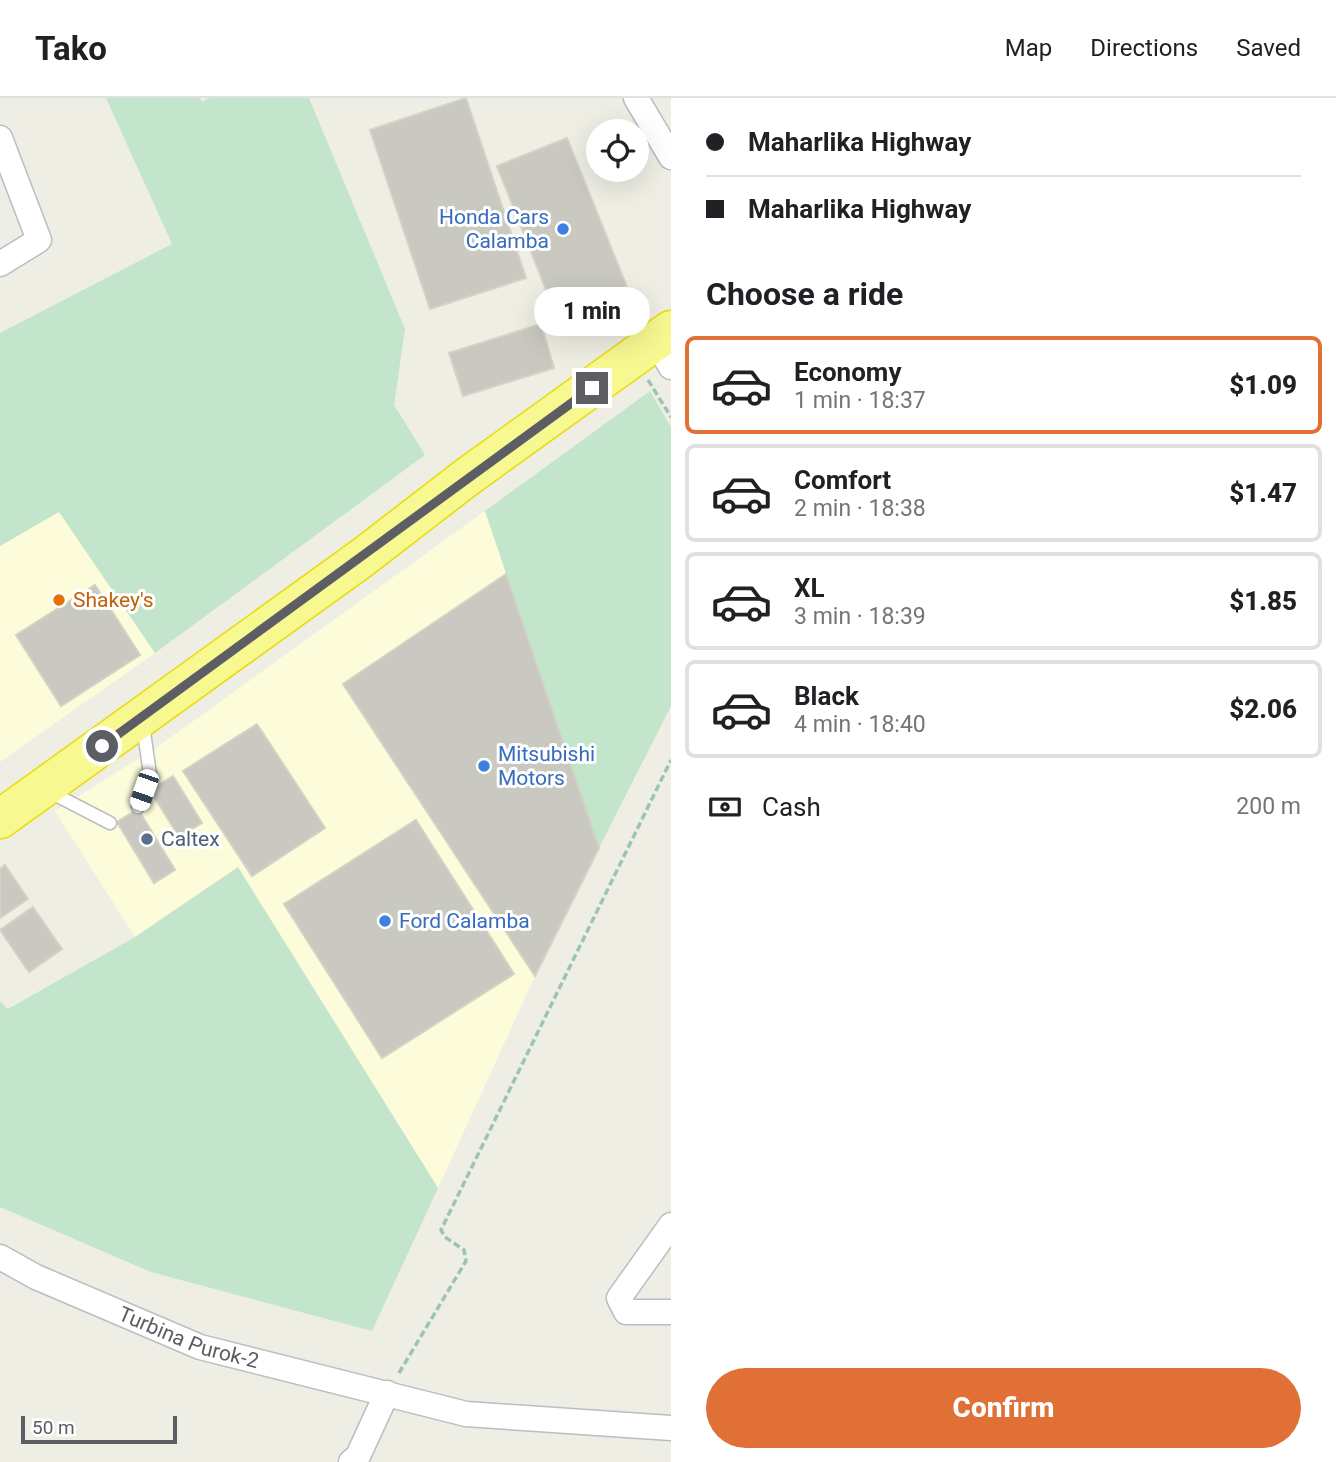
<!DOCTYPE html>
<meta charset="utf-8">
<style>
body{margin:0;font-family:Roboto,sans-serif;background:#f6f6f6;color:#202124;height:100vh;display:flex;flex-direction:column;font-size:26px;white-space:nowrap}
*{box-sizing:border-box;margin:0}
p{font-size:23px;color:#757577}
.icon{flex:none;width:38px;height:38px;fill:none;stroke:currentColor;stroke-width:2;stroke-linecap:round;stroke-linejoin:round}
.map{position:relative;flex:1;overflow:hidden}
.side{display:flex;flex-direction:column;background:#fff;width:665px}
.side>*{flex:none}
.guide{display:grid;align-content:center;height:154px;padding:0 35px;background:#fff}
.buttons{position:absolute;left:586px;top:21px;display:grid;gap:14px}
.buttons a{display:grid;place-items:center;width:63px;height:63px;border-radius:50%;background:#fff;box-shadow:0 7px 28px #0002;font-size:35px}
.scale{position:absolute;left:21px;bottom:18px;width:156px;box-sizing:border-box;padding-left:7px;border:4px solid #5c5e64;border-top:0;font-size:19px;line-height:24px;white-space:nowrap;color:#5c5e64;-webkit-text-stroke:5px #fff;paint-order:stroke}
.end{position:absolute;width:32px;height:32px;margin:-16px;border:9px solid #5c5e64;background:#fff;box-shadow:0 0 0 4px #fff}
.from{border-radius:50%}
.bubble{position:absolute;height:49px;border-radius:24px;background:#fff;box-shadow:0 7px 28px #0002;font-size:23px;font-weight:800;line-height:49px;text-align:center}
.car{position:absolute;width:21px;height:42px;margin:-21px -10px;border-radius:9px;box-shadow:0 0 5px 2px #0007;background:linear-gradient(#fff 24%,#345 0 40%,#fff 0 76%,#345 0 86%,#fff 0)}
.guide b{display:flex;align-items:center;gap:24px;height:66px;font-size:26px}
.guide b+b{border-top:2px solid #e0e0e0}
.guide i{width:18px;height:18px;background:#202124}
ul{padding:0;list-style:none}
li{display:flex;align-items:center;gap:21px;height:98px;margin:0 14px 10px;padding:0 21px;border:4px solid #e0e0e0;border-radius:10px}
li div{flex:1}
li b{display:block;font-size:26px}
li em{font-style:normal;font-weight:800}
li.selected{border-color:#e17037}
li>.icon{width:63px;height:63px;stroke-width:1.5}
h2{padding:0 35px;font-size:32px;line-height:84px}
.pay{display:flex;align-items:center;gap:18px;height:77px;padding:0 35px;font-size:26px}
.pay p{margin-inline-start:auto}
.button{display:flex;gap:14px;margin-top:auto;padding:14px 35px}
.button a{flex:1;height:80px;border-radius:42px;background:#e17037;color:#fff;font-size:28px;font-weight:800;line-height:80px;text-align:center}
header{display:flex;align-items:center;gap:42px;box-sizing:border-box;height:98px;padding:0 35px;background:#fff;border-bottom:2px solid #e0e0e0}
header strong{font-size:33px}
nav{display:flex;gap:38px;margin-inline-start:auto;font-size:24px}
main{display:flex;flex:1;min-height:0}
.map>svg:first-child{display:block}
.commercial{fill:#fcfcdb}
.green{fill:#c2e5cb}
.building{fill:#c9c9c1;stroke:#d3d2c3;stroke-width:2}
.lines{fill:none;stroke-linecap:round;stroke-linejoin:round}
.lane-casing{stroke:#bcbcc2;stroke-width:15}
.street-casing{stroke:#bcbcc2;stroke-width:27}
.highway-casing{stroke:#e8db0a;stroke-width:41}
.path{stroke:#9cc5b1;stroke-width:3.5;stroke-dasharray:7 3.5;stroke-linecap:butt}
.lane{stroke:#fff;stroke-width:12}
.street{stroke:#fff;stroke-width:24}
.highway{stroke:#f8f891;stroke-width:38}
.route{stroke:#5c5e64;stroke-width:9}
.shop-dot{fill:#3f7fe0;stroke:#fff;stroke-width:2.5}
.food-dot{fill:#e8710a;stroke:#fff;stroke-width:2.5}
.service-dot{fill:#5c6f8a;stroke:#fff;stroke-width:2.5}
.labels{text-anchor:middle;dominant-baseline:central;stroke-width:6;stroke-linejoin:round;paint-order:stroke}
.shop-label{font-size:21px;fill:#366cbe;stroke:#fff;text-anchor:start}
.food-label{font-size:21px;fill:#c56008;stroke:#fff;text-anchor:start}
.service-label{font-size:21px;fill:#4e5e75;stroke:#fff;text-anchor:start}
.street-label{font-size:21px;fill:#5c5e64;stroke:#fff}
</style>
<header>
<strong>Tako</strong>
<nav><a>Map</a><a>Directions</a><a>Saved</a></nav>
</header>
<main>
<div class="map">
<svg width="671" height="1364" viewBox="0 0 671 1364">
<rect width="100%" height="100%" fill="#eeeee4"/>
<!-- commercial -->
<g class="commercial">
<polygon points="59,413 155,555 0,664 0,448"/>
<polygon points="485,413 599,750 535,878 438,1090 238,770 135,839 55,713 160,647"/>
</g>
<!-- green -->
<g class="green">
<polygon points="106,0 200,0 202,4 210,0 309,0 405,231 394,307 425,357 155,555 59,414 0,448 0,235 172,146"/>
<polygon points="650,293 671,329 671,608 599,750 485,413"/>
<polygon points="238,769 438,1090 372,1233 151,1174 0,1109 0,903 8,911 135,839"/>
</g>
<!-- building -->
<g class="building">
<polygon points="466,0 526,180 430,211 370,32"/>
<polygon points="567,40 629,194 558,222 497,68"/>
<polygon points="541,226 554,270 463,298 449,255"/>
<polygon points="506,476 599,750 535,878 343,586"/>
<polygon points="95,487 140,557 61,608 16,537"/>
<polygon points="257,626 325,730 252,778 183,673"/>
<polygon points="173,678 202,725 179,739 150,692"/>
<polygon points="138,711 175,772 154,785 117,724"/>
<polygon points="416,722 514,876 382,960 284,806"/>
<polygon points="5,767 28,801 0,820 0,771"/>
<polygon points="33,809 62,851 29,874 0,832"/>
</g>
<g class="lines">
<!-- lane casing -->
<g class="lane-casing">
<g id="lane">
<polyline points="48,693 110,725"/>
<polyline points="138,709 150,676 143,627"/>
</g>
</g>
<!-- street casing -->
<g class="street-casing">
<g id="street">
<polyline points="636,0 671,59"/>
<polyline points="0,40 39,142 0,166"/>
<polyline points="656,244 671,269"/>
<polyline points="671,1127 619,1200 626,1214 671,1214"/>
<path id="s1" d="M0 1159 36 1179 200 1249 466 1316 671 1330"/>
<polyline points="351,1364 358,1358 387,1295"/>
</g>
</g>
<!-- highway casing -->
<g class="highway-casing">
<polyline id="highway" points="0,721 362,460 467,379 671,232"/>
</g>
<!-- path -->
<g class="path">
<polyline points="648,282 671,319"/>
<polyline points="399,1275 466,1163 464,1152 445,1139 441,1132 671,662"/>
</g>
<!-- lane -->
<use href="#lane" class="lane"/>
<!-- street -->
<use href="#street" class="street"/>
<!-- highway -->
<use href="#highway" class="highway"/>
</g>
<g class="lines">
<!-- route -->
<polyline class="route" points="102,648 592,290"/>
</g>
<!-- markers -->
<g class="shop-dot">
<circle cx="563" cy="131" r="7"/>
<circle cx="484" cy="668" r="7"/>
<circle cx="385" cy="823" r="7"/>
</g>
<circle class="food-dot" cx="59" cy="502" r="7"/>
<circle class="service-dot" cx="147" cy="741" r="7"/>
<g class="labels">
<!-- shop labels -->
<g class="shop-label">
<text x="549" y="119" text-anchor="end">Honda Cars<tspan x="549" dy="24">Calamba</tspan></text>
<text x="498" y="656">Mitsubishi<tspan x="498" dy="24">Motors</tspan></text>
<text x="399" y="823">Ford Calamba</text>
</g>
<!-- food labels -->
<g class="food-label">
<text x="73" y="502">Shakey's</text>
</g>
<!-- service labels -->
<g class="service-label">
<text x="161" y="741">Caltex</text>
</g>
<!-- street labels -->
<g class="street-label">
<text stroke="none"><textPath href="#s1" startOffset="206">Turbina Purok-2</textPath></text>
</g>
</g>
</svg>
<div class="buttons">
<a><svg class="icon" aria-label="locate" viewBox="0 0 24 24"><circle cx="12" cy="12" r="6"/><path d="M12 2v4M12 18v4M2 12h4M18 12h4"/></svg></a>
</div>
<div class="scale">50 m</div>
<i class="end from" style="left:102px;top:648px"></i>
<i class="end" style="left:592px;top:290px"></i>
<div class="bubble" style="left:534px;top:189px;width:116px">1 min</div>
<i class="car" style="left:144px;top:692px;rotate:199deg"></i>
</div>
<section class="side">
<div class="guide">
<b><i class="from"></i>Maharlika Highway</b>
<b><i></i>Maharlika Highway</b>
</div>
<h2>Choose a ride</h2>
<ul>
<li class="selected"><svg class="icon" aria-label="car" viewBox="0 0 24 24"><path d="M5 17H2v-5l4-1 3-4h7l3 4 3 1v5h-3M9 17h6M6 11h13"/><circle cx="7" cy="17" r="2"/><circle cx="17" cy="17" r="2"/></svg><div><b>Economy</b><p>1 min · 18:37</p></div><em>$1.09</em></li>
<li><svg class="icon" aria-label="car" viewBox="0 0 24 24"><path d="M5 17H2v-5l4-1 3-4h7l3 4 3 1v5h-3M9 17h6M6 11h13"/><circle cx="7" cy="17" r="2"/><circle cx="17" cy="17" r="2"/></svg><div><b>Comfort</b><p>2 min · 18:38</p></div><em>$1.47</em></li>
<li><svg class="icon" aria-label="car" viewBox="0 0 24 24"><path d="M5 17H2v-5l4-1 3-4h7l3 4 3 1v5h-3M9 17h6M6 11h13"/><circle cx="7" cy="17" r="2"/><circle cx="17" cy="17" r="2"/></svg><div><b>XL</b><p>3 min · 18:39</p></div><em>$1.85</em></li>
<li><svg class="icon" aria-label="car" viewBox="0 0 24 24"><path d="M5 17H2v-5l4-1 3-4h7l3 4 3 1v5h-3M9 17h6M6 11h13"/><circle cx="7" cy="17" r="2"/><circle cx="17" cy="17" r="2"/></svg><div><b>Black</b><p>4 min · 18:40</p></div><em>$2.06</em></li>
</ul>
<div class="pay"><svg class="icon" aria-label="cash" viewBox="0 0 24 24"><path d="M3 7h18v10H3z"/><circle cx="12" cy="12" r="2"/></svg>Cash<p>200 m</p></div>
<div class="button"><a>Confirm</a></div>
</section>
</main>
